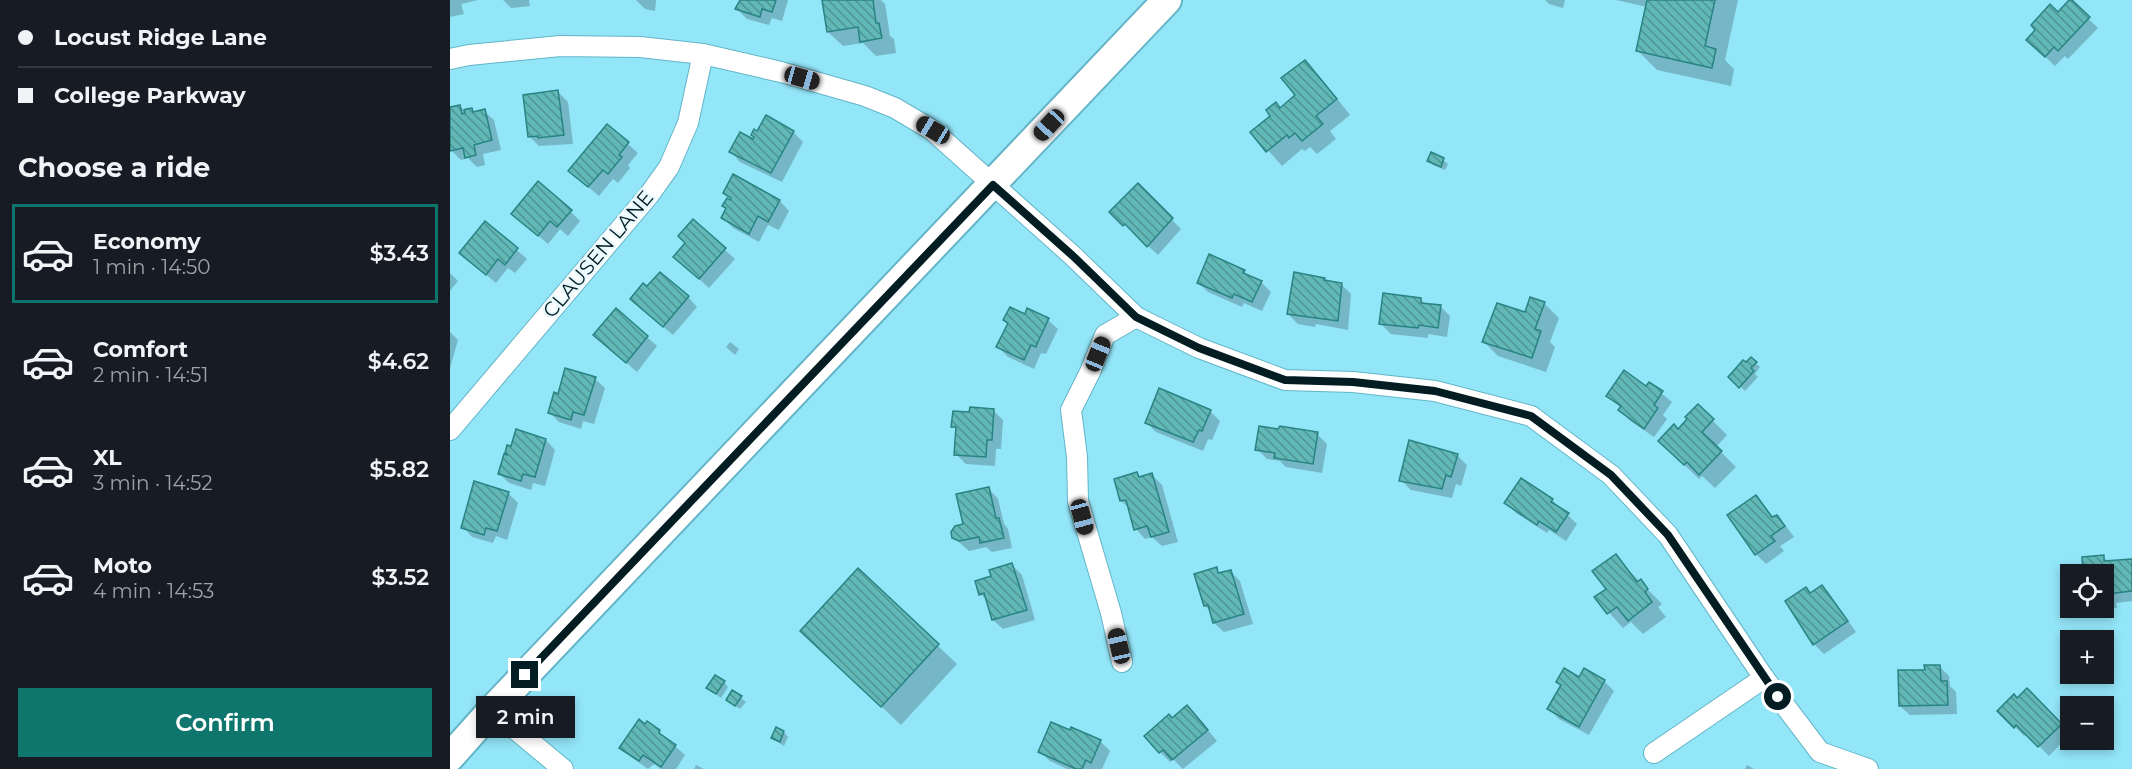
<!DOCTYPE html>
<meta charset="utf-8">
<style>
body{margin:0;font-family:Montserrat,sans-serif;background:#242831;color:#f1f3f6;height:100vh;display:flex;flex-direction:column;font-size:22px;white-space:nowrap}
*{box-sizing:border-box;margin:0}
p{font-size:20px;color:#9ea1a6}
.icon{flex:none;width:33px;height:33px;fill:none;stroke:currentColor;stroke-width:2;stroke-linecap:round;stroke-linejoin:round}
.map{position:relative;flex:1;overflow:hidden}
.panel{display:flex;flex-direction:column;background:#171b24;width:450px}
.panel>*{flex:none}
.hud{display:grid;align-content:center;height:132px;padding:0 18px;background:#171b24}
.controls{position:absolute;left:1610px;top:564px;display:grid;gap:12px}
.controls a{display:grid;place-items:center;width:54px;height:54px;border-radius:0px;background:#171b24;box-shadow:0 3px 9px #0003;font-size:30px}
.end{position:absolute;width:27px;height:27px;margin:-14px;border:8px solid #031d23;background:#fff;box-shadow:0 0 0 3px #fff}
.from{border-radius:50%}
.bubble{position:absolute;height:42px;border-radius:0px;background:#171b24;box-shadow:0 3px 9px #0003;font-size:20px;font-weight:600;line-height:42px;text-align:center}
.car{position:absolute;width:18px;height:36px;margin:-18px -9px;border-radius:8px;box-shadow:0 0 4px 2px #0007;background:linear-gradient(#222 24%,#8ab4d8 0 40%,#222 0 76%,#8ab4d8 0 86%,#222 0)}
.hud b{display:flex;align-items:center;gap:21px;height:57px;font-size:22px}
.hud b+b{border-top:2px solid #363941}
.hud i{width:15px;height:15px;background:#f1f3f6}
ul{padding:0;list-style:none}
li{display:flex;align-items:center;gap:18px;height:99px;margin:0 12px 9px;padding:0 6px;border:3px solid transparent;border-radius:0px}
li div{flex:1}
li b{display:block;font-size:22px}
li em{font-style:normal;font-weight:600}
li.selected{border-color:#0f766e}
li>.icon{width:54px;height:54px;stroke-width:1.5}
h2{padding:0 18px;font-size:27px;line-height:72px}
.cta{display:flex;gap:12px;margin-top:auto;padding:12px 18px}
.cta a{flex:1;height:69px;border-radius:0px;background:#0f766e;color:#fff;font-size:24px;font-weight:600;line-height:69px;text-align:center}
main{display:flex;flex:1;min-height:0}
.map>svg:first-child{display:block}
.shadow{fill:#0003}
.building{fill:url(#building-back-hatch);stroke:#288483;stroke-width:1.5}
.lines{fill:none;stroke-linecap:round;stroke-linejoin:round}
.street-casing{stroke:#63b5c7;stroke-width:22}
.secondary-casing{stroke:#63b5c7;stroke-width:32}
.street{stroke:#fff;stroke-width:20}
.secondary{stroke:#fff;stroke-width:28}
.route{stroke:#031d23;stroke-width:8}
.labels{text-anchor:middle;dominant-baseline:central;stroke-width:5;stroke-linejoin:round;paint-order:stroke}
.street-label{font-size:20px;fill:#031d23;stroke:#ebfafe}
</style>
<main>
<section class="panel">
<div class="hud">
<b><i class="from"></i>Locust Ridge Lane</b>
<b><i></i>College Parkway</b>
</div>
<h2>Choose a ride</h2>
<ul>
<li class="selected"><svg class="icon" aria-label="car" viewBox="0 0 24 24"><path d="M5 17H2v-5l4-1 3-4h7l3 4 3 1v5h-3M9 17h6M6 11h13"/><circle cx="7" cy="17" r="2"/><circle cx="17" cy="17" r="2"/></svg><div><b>Economy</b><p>1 min · 14:50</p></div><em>$3.43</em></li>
<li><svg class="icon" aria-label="car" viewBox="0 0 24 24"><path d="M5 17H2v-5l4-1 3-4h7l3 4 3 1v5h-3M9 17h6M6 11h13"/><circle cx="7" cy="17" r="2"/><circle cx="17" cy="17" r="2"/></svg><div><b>Comfort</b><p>2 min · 14:51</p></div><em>$4.62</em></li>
<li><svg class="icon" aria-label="car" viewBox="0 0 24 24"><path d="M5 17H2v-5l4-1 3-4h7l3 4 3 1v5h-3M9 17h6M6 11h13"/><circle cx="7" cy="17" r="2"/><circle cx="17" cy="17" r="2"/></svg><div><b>XL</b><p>3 min · 14:52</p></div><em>$5.82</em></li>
<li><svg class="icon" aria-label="car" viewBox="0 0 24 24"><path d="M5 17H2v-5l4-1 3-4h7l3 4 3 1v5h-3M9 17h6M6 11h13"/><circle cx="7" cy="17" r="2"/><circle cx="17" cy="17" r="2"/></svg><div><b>Moto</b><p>4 min · 14:53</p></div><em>$3.52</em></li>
</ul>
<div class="cta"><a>Confirm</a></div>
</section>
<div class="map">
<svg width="1682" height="769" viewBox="0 0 1682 769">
<defs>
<pattern id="building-back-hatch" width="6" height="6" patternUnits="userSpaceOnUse" patternTransform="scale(1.5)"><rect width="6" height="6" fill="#61b8b6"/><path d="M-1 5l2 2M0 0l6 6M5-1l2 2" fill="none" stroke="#4e9594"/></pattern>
</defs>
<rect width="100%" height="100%" fill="#93e5f8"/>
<!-- shadow -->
<g class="shadow">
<polygon points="0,0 28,0 11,4 14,14 0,17"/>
<polygon points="53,0 79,0 80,6 61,8"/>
<polygon points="186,0 206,0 205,11 195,9"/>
<polygon points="292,0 338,0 332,21 322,18 319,25 297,19 287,9"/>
<polygon points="373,0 431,0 435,4 440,36 444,39 446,53 426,56 413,43 393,46 378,32"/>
<polygon points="1095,0 1115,0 1113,8 1099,4"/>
<polygon points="1166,0 1288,0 1275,60 1284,69 1281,86 1207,70 1188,51 1197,7"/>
<polygon points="1620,1 1648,28 1618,59 1615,56 1605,66 1578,40"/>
<polygon points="855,62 869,76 900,115 880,131 886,139 867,154 860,147 855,151 852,149 832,166 802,132 847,96"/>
<polygon points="108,92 118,102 123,144 89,146 79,136"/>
<polygon points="10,106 15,111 22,110 25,113 34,111 44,120 51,150 33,154 35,165 27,167 18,158 11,160 1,150 0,109"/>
<polygon points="157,126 188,153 178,165 180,168 168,183 163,179 149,196 130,180"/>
<polygon points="343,132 353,142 332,182 290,162 281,152 304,141"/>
<polygon points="979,160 993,160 998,164 995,170 983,165"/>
<polygon points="284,176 330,201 339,211 329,230 318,225 309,242 283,228 273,218 277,210 274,206 284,202 275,193"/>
<polygon points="688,185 731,229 708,255 661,212"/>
<polygon points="120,211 130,221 118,236 110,229 98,244 73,223"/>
<polygon points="243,221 285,259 259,288 235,266 236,244"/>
<polygon points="36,223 77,259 65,273 58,268 46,283 21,262"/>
<polygon points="794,271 800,278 811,282 821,292 812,311 794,303 792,307 758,292 748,282"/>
<polygon points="0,273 8,281 0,291"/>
<polygon points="874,279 877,282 892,285 901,294 898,330 866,324 865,327 848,324 838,314"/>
<polygon points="238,297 247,307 223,335 191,308"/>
<polygon points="971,299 976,305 990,306 1000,316 997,337 978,334 978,338 941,334 931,324"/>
<polygon points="1094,303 1109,318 1100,342 1105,347 1096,372 1048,356 1034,342"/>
<polygon points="166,310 207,346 187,372 155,344"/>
<polygon points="575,316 598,320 608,329 596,354 591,353 584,369 558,357 548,347 559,324 555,320"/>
<polygon points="0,332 8,340 0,368"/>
<polygon points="280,342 289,349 285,355 276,347"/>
<polygon points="1301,359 1310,367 1305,374 1308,377 1295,391 1280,377"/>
<polygon points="145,379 155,388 144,424 133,421 131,429 109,422 99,412 109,395"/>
<polygon points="1200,384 1222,402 1213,415 1217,419 1204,437 1179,420 1170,410 1171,408 1158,396 1197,388"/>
<polygon points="1248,406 1277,435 1266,447 1286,467 1265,488 1252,476 1249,479 1210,441 1228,431"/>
<polygon points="543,410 553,420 551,449 546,449 545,466 516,464 506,454 508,431 503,426 521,414"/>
<polygon points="760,411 770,421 762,440 758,439 753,451 706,432 696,422"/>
<polygon points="867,434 877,444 872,473 836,467 830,461 817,459 807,449"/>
<polygon points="96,440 105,450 95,486 83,483 81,490 59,483 50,474 59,447"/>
<polygon points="1007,455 1017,465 1011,486 1006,484 1002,498 961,490 951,480"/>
<polygon points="687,474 691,478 702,475 712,485 728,542 712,546 702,537 695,539 686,529 680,509 671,501"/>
<polygon points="1072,480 1102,500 1127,524 1116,541 1099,530 1097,533 1066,513 1056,503"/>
<polygon points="539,489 548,499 554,524 558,529 562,548 542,552 536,547 519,551 503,537 514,526"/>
<polygon points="58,493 68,503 57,540 46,536 43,543 22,537 13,527"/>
<polygon points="1306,496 1324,518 1326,516 1336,526 1344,537 1330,546 1334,551 1316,564 1306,554 1279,516"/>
<polygon points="1165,556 1212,604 1208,607 1216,617 1193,634 1181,622 1173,628 1146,598 1158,589"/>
<polygon points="1653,557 1659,562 1682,561 1682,601 1666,603 1667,608 1647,609 1645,608 1653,608 1653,574 1635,574 1633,558"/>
<polygon points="562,565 572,575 585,620 553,629 543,620 538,601 530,594 543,577"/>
<polygon points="766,569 771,574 780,571 790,581 803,624 774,632 764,623 761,612 755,606"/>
<polygon points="408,570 507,664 451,725 371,650"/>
<polygon points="1371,587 1381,597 1406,632 1374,654 1364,644 1337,601 1356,589 1361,594"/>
<polygon points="1489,666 1499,676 1500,686 1506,692 1507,714 1460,715 1450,706 1476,671"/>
<polygon points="1129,679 1154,681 1164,691 1139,735 1109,719 1099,709 1112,686 1108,682"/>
<polygon points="274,682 278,687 271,698 258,688"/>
<polygon points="1577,691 1620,734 1599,756 1577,734 1574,736 1549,711 1567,700"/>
<polygon points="283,692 296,702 290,709 282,704"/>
<polygon points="747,717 767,741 733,769 723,759 720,762 710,752 722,719"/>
<polygon points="209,732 235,755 226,769 211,769 204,764 198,769 181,757 171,748"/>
<polygon points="334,732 338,737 334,746 322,738"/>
<polygon points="650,741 660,751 652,769 617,769 600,761 590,752"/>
<polygon points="246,765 254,769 244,769"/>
<polygon points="1297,765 1304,769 1295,769"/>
</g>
<!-- building -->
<g class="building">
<polygon points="290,0 326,0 322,12 312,9 310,17 285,9"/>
<polygon points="372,0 423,0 426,23 429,23 432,38 410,42 408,27 377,32"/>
<polygon points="1197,0 1265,0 1255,46 1266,49 1262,68 1186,51"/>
<polygon points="1619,0 1622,0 1640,17 1608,51 1604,47 1595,57 1576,40 1585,30 1581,25 1600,4 1608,12"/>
<polygon points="855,60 887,99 866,116 873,124 852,141 845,133 839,138 837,135 816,152 800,132 820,116 816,110 826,102 830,108 845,95 831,78"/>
<polygon points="108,90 114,135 88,138 88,136 78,137 73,95"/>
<polygon points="10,105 12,114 15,113 14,110 16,109 22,108 23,112 35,109 42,140 24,145 26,155 15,158 13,148 0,151 0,107"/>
<polygon points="316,115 344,131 321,173 279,152 290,132 303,139 304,137 301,135 304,129 307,131"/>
<polygon points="157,124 179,142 169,155 172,157 158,174 153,170 138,187 118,171"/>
<polygon points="981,152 994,158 991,167 977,161"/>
<polygon points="283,174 330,200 318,222 308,216 299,234 271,218 276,208 272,206 277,198 280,200 281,198 273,193"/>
<polygon points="88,181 122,210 107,227 100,221 88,236 61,214"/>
<polygon points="688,183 723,218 697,247 675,224 673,226 659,212"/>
<polygon points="243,219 276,248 249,279 223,257 235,243 228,236"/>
<polygon points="35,221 68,248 55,265 48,259 36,275 9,253"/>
<polygon points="759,254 795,270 793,273 812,281 802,302 784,294 782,298 747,283"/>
<polygon points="210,272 239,296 213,327 180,299 193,283 197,286"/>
<polygon points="844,272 875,278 874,280 892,283 888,321 837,314"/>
<polygon points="933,293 971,298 971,303 991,305 988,328 969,325 968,328 929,324"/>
<polygon points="1080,297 1095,302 1085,329 1091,331 1082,358 1032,342 1047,303 1075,312"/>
<polygon points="560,307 575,314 577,308 599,318 587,344 586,347 581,345 574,360 546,347 558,323 553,320"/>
<polygon points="166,308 198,336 176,363 143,335"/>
<polygon points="1301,357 1307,362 1301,368 1304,371 1289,388 1278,377 1293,360 1296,362"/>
<polygon points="115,368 146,377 134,415 123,412 121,420 98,413 104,392 108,394"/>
<polygon points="1174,370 1196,386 1199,382 1213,391 1204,405 1208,408 1194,429 1168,410 1171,406 1156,396"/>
<polygon points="709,388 761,410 752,431 749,430 743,442 695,423"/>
<polygon points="1248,404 1264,419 1252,432 1272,451 1249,475 1237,462 1234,465 1208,441 1224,424 1228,429 1237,419 1235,417"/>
<polygon points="520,407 544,409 542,440 537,440 536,457 504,455 506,427 501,427 503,411 519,412"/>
<polygon points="809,426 828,429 830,426 868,432 863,464 824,458 825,453 805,450"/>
<polygon points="66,429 96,439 85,477 73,474 71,481 48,474 54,454 58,455 55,453 57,445 61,446"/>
<polygon points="959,440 1008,454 1001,477 996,475 992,489 949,481"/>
<polygon points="687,472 689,477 702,473 719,532 701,537 697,526 684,530 676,500 670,501 664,479"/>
<polygon points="1071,478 1103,499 1101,502 1119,513 1106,532 1089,521 1087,525 1054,503"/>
<polygon points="24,481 59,492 47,531 36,528 34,535 11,528"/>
<polygon points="539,487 546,518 549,518 554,538 530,543 529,537 509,541 502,538 501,532 505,526 513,524 506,494"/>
<polygon points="1306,495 1322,517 1327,515 1335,526 1321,536 1325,541 1305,555 1277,515"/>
<polygon points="1166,554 1187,582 1191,579 1198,589 1195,592 1202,602 1178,621 1167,607 1157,614 1144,597 1156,589 1142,571"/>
<polygon points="1654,555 1654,561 1682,559 1682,591 1657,594 1658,598 1653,599 1653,574 1633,574 1632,557"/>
<polygon points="562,563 577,610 542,620 534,593 529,595 525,581 541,576 539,570"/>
<polygon points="767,567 768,573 781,570 794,614 763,623 758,605 754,606 744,574"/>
<polygon points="408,568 489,644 431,707 350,631"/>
<polygon points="1372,585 1398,621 1363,645 1335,601 1356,587 1360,593"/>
<polygon points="1474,665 1490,665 1491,681 1497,681 1498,705 1449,706 1448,670 1475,670"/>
<polygon points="1114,668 1129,677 1134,668 1155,680 1129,727 1097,709 1111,685 1106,682"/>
<polygon points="265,675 275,681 266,694 256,688"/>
<polygon points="1577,688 1612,724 1588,747 1566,725 1564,728 1547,711 1564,694 1567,698"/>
<polygon points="282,690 292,696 285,706 276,700"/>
<polygon points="737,705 758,730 722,760 713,750 709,753 694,736 719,714 722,718"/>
<polygon points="189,719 195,724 197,721 210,730 209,733 226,745 211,767 193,755 189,761 169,748"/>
<polygon points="601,722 620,730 621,727 651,740 641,763 636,760 632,769 626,769 588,752"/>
<polygon points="326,727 334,731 330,742 321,738"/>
</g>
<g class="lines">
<!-- street casing -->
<g class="street-casing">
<g id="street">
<polyline points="0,59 19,55 110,46 190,47 253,54 331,72 415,96 445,108 482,130 623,256 686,317 749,348 835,380 903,382 985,391 1081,416 1161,475 1218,535 1314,678 1370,752 1418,769"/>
<polyline points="0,430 199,195 219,167 238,123 253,54"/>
<polyline points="672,662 661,613 628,501 627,457 621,410 640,372 655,335 686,317"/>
<polyline points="42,710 113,769"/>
<polyline points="1204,753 1314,678"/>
</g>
</g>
<!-- secondary casing -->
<g class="secondary-casing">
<polyline id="secondary" points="0,757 42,710 717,0"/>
</g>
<!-- street -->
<use href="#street" class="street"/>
<!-- secondary -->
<use href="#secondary" class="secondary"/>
</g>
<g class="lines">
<!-- route -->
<polyline class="route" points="75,675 543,185 623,256 686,317 749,348 835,380 903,382 985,391 1081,416 1161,475 1218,535 1328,697"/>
</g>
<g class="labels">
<!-- street labels -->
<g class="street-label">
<text transform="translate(148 254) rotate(-50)">CLAUSEN LANE</text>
</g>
</g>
</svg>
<div class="controls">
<a><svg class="icon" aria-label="locate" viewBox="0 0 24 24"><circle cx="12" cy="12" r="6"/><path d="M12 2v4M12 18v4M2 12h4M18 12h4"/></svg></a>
<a>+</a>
<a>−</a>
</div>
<i class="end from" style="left:1328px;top:697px"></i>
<i class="end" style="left:75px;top:675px"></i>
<div class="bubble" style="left:26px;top:696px;width:99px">2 min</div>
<i class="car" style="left:352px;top:78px;rotate:106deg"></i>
<i class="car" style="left:599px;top:125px;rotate:223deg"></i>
<i class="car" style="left:483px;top:130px;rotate:301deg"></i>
<i class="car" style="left:648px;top:354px;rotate:22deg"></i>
<i class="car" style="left:632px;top:517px;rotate:165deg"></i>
<i class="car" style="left:669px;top:646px;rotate:347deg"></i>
</div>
</main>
